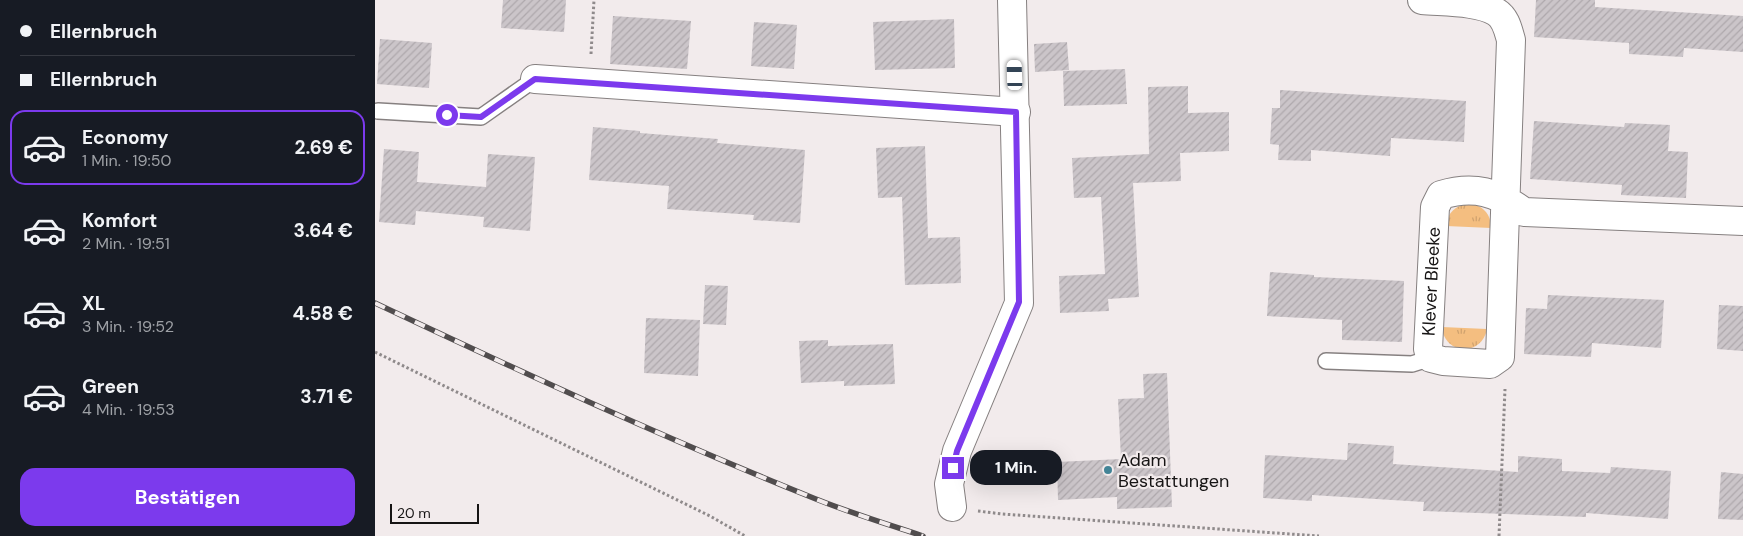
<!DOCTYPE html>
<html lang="de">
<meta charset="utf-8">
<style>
body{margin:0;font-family:"DM Sans",sans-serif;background:#242831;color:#f1f3f6;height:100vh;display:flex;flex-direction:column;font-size:19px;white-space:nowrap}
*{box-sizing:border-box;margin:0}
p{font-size:16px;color:#9ea1a6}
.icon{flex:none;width:28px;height:28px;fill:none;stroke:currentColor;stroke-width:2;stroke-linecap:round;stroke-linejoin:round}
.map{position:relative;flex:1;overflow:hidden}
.sheet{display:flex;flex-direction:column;background:#171b24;width:375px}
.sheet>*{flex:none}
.top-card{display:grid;align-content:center;height:110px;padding:0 20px;background:#171b24}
.scale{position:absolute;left:15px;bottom:12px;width:89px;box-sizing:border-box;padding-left:5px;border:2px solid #161414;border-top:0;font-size:14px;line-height:18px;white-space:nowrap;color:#161414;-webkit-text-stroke:4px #f2ebec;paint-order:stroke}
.end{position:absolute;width:22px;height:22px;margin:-11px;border:6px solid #7c3aed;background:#fff;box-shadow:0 0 0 2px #fff}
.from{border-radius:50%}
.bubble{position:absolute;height:35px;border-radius:15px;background:#171b24;box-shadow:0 5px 20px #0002;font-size:16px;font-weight:700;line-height:35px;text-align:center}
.car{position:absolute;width:15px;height:30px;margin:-15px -8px;border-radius:6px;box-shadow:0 0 4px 1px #0007;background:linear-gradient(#fff 24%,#345 0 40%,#fff 0 76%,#345 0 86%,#fff 0)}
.top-card b{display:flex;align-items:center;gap:18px;height:48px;font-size:19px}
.top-card b+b{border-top:1px solid #363941}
.top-card i{width:12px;height:12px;background:#f1f3f6}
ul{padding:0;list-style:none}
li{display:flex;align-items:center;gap:15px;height:75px;margin:0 10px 8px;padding:0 10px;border:2px solid transparent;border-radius:15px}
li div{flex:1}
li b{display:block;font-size:19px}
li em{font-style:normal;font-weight:700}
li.selected{border-color:#7c3aed}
li>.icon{width:45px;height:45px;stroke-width:1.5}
.button{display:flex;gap:10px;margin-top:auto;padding:10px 20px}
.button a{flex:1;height:58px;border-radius:15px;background:#7c3aed;color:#fff;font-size:20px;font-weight:700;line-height:58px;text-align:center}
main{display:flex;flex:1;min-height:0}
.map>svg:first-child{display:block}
.grass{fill:url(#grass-tufts)}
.building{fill:url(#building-hatch)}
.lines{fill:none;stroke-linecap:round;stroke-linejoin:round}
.lane-casing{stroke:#868080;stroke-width:18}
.street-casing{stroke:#868080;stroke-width:30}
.path{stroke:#8f8a8b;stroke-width:3;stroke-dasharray:2.5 2.5;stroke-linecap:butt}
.lane{stroke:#fff;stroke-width:15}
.street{stroke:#fff;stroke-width:28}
.rail-casing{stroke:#514d4e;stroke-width:5.5}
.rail{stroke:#f2ebec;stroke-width:4;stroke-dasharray:11;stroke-linecap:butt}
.route{stroke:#7c3aed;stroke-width:6}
.poi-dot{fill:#438497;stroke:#f2ebec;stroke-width:2}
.labels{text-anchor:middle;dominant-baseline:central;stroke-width:4.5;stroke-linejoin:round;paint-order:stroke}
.street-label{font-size:18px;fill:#161414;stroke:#f2ebec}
.poi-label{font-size:18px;fill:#161414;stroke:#f2ebec;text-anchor:start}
</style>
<main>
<section class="sheet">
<div class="top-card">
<b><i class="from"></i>Ellernbruch</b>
<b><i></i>Ellernbruch</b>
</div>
<ul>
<li class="selected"><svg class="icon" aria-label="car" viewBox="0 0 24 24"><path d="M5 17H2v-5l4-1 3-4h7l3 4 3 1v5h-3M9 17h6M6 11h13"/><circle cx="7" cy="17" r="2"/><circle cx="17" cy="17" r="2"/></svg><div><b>Economy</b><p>1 Min. · 19:50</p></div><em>2.69 €</em></li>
<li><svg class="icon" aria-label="car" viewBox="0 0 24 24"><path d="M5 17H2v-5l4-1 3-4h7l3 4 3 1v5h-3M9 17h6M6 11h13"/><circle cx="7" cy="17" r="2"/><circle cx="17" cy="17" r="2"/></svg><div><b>Komfort</b><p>2 Min. · 19:51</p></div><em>3.64 €</em></li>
<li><svg class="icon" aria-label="car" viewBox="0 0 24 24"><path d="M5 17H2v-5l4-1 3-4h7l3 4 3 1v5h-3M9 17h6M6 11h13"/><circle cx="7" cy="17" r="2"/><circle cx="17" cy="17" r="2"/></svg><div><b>XL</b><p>3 Min. · 19:52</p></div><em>4.58 €</em></li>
<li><svg class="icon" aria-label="car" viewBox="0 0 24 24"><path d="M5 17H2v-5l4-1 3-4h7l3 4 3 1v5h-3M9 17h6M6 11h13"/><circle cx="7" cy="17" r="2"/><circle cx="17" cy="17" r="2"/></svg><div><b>Green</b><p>4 Min. · 19:53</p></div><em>3.71 €</em></li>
</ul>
<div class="button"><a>Bestätigen</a></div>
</section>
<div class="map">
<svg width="1368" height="536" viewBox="0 0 1368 536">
<defs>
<pattern id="grass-tufts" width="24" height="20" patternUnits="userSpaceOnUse" patternTransform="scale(1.25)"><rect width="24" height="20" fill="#f4be80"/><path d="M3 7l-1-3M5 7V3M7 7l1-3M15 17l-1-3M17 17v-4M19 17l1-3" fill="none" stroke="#d0a26e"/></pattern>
<pattern id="building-hatch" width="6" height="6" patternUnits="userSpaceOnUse" patternTransform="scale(1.25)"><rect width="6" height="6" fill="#cbc5c9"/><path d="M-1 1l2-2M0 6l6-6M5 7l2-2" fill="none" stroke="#aea8ac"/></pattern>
</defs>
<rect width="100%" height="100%" fill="#f2ebec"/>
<!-- grass -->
<g class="grass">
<path d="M1093 203C1107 205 1116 213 1116 228L1071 226C1073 212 1080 206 1093 203Z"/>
<path d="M1067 327 1112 329C1107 357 1069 355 1067 327Z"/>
</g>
<!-- building -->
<g class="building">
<polygon points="128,0 191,0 189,32 126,28"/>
<polygon points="1161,0 1220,0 1220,7 1368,16 1368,52 1309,48 1308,57 1254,54 1254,43 1159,37"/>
<polygon points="238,16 316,21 312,69 235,64"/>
<polygon points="579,19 580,68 500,70 498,22"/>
<polygon points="379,22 422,25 419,69 376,66"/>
<polygon points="5,39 57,43 54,88 2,84"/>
<polygon points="692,42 694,70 660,72 659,44"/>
<polygon points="750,69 752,104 689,106 688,71"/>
<polygon points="813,86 813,113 854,112 854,151 805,153 806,181 758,183 764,297 733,299 734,311 685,313 684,276 730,274 726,197 699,198 697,158 774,154 773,87"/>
<polygon points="905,90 1091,101 1089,142 1016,138 1015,156 936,150 936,161 903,160 904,145 895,144 897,108 905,108"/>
<polygon points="1159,121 1249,127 1250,123 1295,125 1293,151 1313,152 1311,198 1246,195 1247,185 1155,179"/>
<polygon points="218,127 265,131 265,133 343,139 342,143 430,150 425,223 378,220 379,215 292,209 294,186 214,180"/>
<polygon points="550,146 553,238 585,237 586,283 530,285 527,197 503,198 501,148"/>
<polygon points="9,149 44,152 42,182 111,187 113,154 160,157 155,231 108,227 109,217 41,211 40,225 4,222"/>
<polygon points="895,272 939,275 939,277 1029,281 1027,342 967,340 967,320 892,316"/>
<polygon points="330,285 353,286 351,325 328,324"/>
<polygon points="1173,295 1289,300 1286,348 1217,343 1216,357 1149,354 1151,308 1172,309"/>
<polygon points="1344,305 1368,306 1368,351 1342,349"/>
<polygon points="271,318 325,320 323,376 269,373"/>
<polygon points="453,340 453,346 518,344 520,384 469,386 469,381 426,383 424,341"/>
<polygon points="792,373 797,507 742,509 742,497 683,500 682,462 746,459 743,399 769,398 768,374"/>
<polygon points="973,443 1019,446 1018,464 1143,472 1143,456 1187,459 1187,471 1235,473 1236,467 1296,471 1293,519 1211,513 1211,517 1048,511 1049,502 937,495 937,501 888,498 890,455 972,460"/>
<polygon points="1346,472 1368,474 1368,520 1343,519"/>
</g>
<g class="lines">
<!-- lane casing -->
<g class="lane-casing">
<g id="lane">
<polyline points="3,111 106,117 160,79"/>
<polyline points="951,361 1037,364 1056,358"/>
</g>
</g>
<!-- street casing -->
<g class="street-casing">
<g id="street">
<path id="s1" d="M1047 0C1067 2 1104 1 1121 12 1131 18 1133 30 1136 40L1125 357 1115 364 1068 361 1056 358 1053 349 1060 207 1066 195C1099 185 1122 192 1149 212L1368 221"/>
<polyline points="160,79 641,112"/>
<polyline points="577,507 574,484 582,451 644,303 637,0"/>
</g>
</g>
<!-- path -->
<g class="path">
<polyline points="216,54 219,0"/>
<polyline points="0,352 335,516 370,536"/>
<polyline points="603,511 627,514 944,536"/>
<polyline points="1124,536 1130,389"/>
</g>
<!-- lane -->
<use href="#lane" class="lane"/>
<!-- street -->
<use href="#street" class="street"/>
<!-- rail casing -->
<g class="rail-casing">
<path id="rail" d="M0 303C142 370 285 436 431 495 469 511 509 523 548 536"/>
</g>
<!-- rail -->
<use href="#rail" class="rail"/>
</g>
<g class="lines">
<!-- route -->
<polyline class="route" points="72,115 106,117 160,79 641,112 644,302 582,451 578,468"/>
</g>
<!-- markers -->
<circle class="poi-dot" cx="733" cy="470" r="5"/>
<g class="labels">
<!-- street labels -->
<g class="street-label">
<text stroke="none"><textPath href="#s1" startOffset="574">Klever Bleeke</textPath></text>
</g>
<!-- poi labels -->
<g class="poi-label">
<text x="743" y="460">Adam<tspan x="743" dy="21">Bestattungen</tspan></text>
</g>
</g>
</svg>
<div class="scale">20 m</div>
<i class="end from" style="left:72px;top:115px"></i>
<i class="end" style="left:578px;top:468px"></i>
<div class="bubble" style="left:595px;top:450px;width:92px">1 Min.</div>
<i class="car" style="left:640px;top:75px;rotate:358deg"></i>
</div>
</main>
